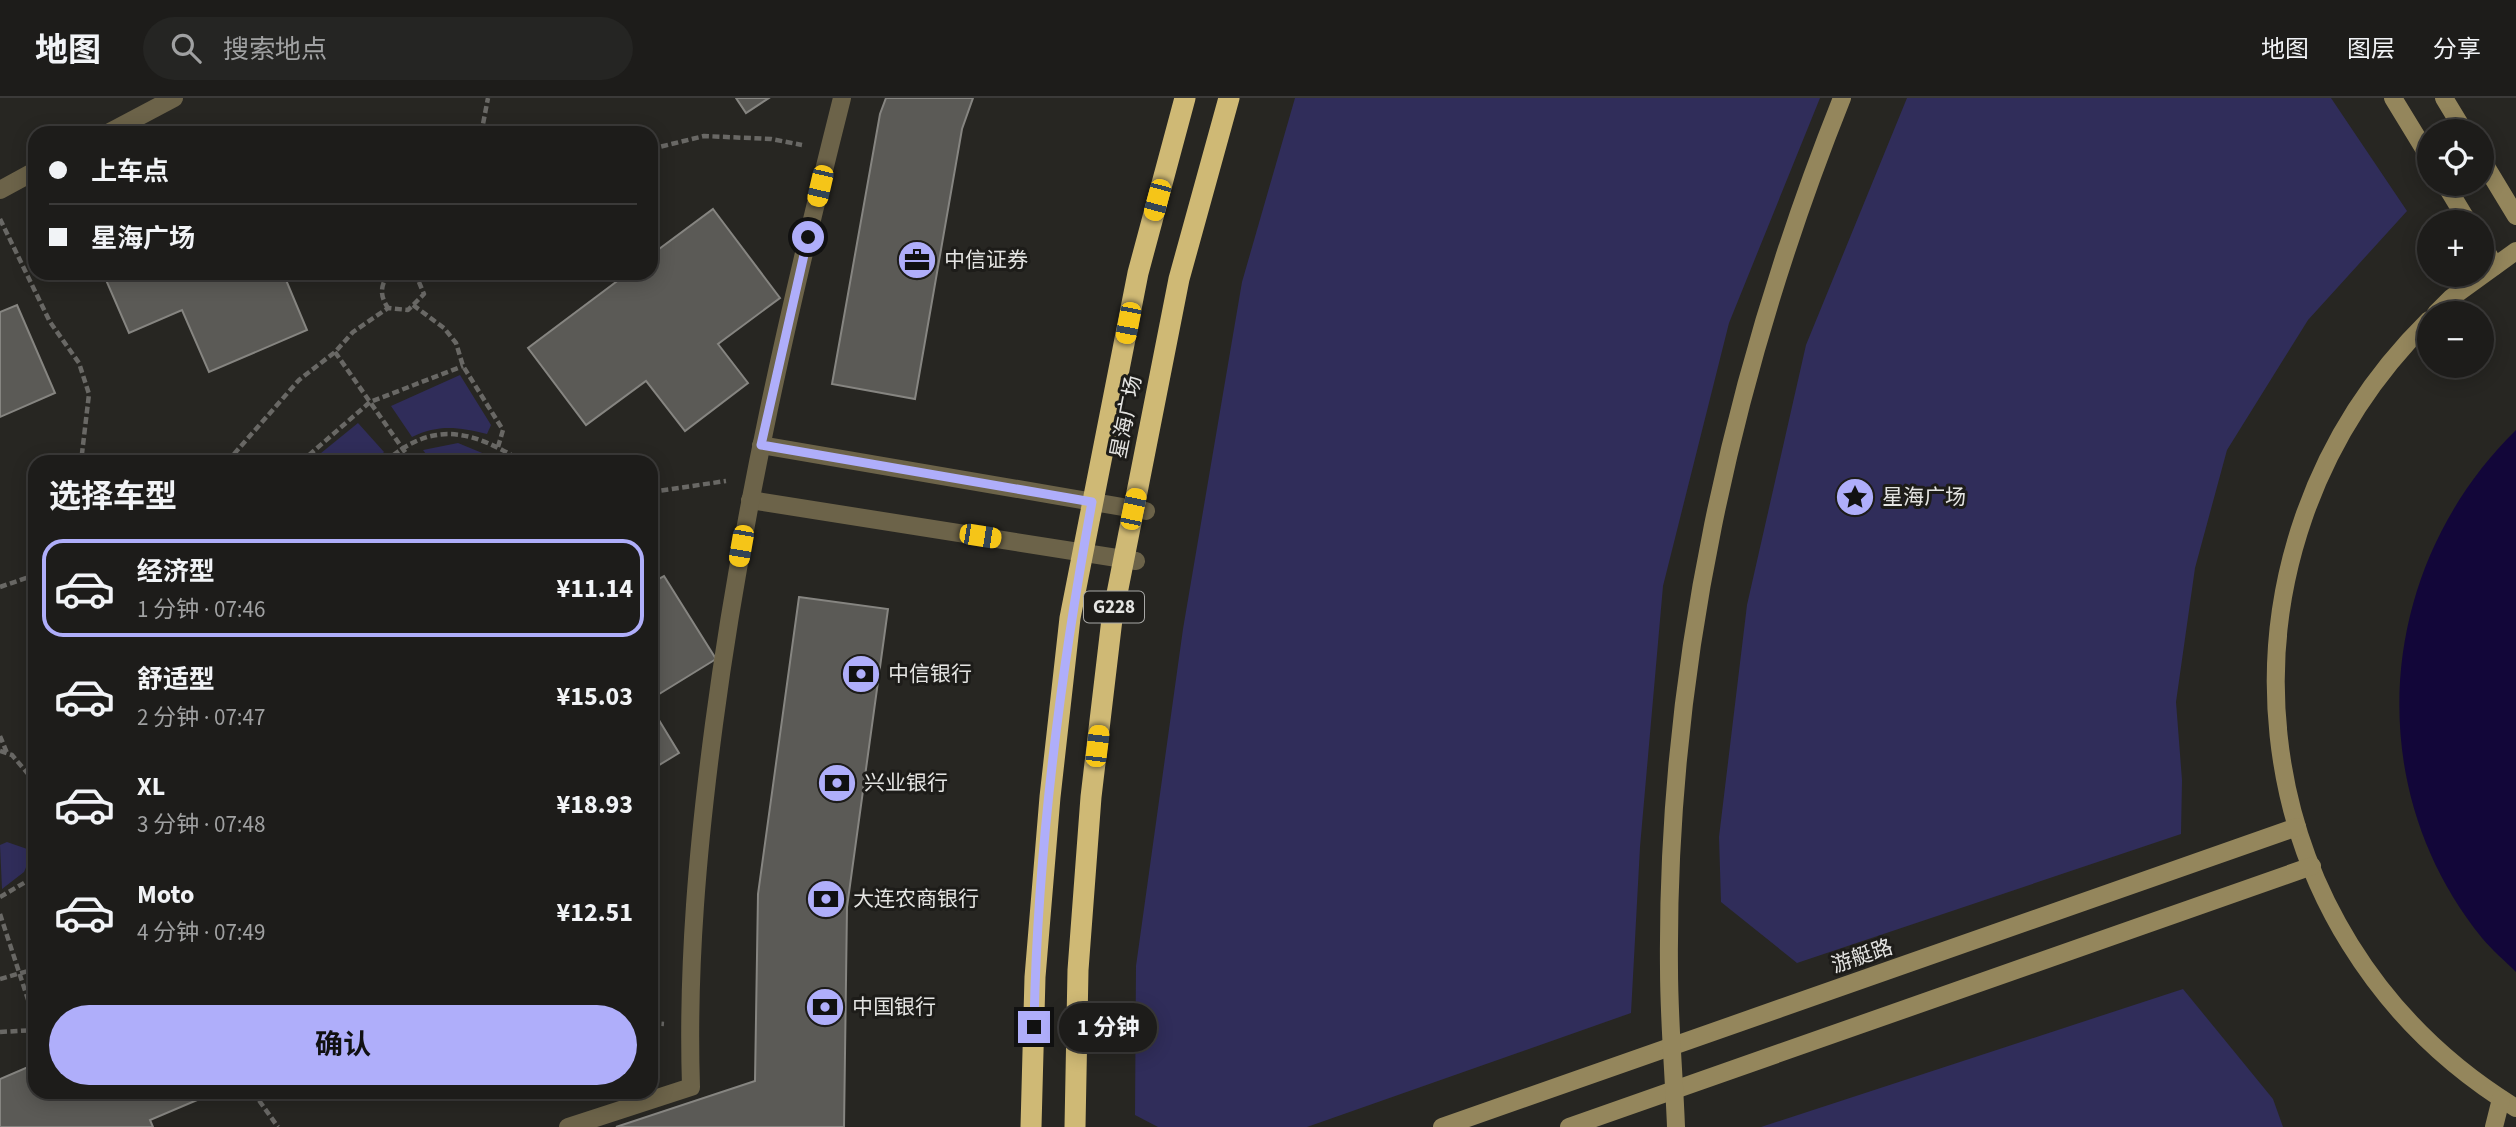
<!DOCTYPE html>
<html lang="zh">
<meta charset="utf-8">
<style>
body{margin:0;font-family:"Source Sans 3","Noto Sans SC",sans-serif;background:#252523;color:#f1f3f6;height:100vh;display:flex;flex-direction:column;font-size:26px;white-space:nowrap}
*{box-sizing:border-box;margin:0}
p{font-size:23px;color:#a0a1a2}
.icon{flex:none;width:38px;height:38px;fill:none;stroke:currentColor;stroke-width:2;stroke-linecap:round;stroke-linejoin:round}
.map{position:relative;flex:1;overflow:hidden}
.details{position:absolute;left:28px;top:357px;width:630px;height:644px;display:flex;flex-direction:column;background:#1d1c1a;border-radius:21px;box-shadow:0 4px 18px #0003,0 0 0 2px #3b3a39}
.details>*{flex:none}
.guide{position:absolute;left:28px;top:28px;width:630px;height:154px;border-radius:21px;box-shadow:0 4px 18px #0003,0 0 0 2px #3b3a39;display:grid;align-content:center;height:154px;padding:0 21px;background:#1d1c1a}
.controls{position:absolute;left:2417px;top:21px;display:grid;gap:14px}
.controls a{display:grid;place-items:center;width:77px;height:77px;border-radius:50%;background:#1d1c1a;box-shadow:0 4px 18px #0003,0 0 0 2px #3b3a39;font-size:35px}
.end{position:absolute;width:32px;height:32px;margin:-16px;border:9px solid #afaefa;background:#111;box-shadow:0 0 0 4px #111}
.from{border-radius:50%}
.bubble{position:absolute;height:49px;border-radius:24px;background:#1d1c1a;box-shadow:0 4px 18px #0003,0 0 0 2px #3b3a39;font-size:23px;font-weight:700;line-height:49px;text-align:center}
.car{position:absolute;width:21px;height:42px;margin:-21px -10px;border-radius:9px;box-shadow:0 0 5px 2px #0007;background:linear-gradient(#f5c518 24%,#345 0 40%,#f5c518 0 76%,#345 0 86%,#f5c518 0)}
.guide b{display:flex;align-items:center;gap:24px;height:66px;font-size:26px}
.guide b+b{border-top:2px solid #3b3a39}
.guide i{width:18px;height:18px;background:#f1f3f6}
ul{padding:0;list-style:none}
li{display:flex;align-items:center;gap:21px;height:98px;margin:0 14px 10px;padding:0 7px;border:4px solid transparent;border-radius:21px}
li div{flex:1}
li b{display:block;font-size:26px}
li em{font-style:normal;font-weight:700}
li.selected{border-color:#afaefa}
li>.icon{width:63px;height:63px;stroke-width:1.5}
h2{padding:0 21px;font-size:32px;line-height:84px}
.button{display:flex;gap:14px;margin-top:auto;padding:14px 21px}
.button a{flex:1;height:80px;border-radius:42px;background:#afaefa;color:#111;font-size:28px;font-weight:700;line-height:80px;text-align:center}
header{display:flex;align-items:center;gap:42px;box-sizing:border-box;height:98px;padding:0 35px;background:#1d1c1a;border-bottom:2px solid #3b3a39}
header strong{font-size:33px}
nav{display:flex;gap:38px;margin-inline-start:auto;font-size:24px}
.search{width:490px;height:63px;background:#252523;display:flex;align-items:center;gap:18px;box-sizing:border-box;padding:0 24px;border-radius:38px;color:#a0a1a2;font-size:26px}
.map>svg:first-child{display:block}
.green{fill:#302d5a}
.water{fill:#120639}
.building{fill:#5b5a56;stroke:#868581;stroke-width:2}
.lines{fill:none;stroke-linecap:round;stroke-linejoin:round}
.path{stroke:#696865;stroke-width:4.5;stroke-dasharray:7 3.5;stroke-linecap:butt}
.street{stroke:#6c6349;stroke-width:18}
.secondary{stroke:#94865c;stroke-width:18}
.highway{stroke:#cfb975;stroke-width:21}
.route{stroke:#afaefa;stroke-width:9}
.labels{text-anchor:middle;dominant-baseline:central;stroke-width:6;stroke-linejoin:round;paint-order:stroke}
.shield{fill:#1d1c19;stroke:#a8a8a6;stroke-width:2}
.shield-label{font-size:19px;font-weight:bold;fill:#e4e4e2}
.poi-label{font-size:21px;fill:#e4e4e2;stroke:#1d1c19;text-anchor:start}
.street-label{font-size:21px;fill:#e4e4e2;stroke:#1d1c19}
</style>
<header>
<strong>地图</strong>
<div class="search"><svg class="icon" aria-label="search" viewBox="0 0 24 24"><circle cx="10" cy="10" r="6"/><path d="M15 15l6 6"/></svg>搜索地点</div>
<nav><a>地图</a><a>图层</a><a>分享</a></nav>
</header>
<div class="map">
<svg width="2516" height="1029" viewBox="0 0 2516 1029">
<rect width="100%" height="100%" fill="#272622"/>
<!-- green -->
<g class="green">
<polygon points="1295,0 1820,0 1729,225 1663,488 1640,749 1631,915 1307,1029 1158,1029 1135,1017 1136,868 1183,531 1242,184"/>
<polygon points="1907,0 2331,0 2407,113 2308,222 2227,352 2195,470 2176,604 2182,682 2181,736 1797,865 1721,804 1719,739 1747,507 1806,247"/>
<path d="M460 277 491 327 487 336C458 329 439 326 412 339L391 308Z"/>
<polygon points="358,325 384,354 374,364 310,364"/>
<polygon points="458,345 504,364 432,364 423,352"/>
<polygon points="7,744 33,753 24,774 2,791 0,747"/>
<polygon points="2183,891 2273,1001 2283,1029 1761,1029"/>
</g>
<!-- water -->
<path class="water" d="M2516 332V874C2505 863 2492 852 2482 840 2358 687 2377 468 2516 332Z"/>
<!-- building -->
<g class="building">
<polygon points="736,0 769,0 746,15"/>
<polygon points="886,0 973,0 962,31 915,301 832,286 880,16"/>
<polygon points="713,111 780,200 718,246 748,285 685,333 646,283 586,327 528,250 628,175 651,175 651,157"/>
<polygon points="103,175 302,175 286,182 307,232 209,274 182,212 129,235"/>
<polygon points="17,207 55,295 0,319 0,214"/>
<polygon points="664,478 716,561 651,601 651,485"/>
<polygon points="799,499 888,511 847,809 844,1029 616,1029 755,983 758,796"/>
<polygon points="651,609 679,655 651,672"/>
<polygon points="35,966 35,994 216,994 150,1022 153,1029 0,1029 0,981"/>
</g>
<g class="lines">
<!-- path -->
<g class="path">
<polyline points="487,35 483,26 488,0"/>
<polyline points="651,51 704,38 771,41 802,47"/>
<polyline points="0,121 50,224 79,265 89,296 81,364"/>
<path d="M388 175C381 189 379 196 388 210"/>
<polyline points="413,207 444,230 456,245 463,268 503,332 498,349"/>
<polyline points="335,254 412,364"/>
<polyline points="227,364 299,282 335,254 353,234 388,210 408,212 424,196 416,177 411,175"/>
<polyline points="301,364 370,304 463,268"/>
<path d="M385 364C434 321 473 333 523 364"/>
<polyline points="651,394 726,383"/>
<polyline points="0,489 35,477"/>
<polyline points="0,638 7,655"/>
<polyline points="0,653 12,657 35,684"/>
<polyline points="0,799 29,782 35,772"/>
<polyline points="0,816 35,923"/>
<polyline points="0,881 35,871"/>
<polyline points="651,925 664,926"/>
<polyline points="0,934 35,932"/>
<polyline points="253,994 278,1029"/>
</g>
<!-- street -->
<g class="street">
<polyline points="108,35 174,0"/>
<polyline points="0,92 35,73"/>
<polyline points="761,347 1146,413"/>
<polyline points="750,402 1136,463"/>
<path d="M568 1029 691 989C687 867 698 747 714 626 742 414 790 206 842 0"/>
</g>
<!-- secondary -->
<g class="secondary">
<polyline points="2393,0 2429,59"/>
<polyline points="2444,0 2464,33"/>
<polyline points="2482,62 2516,118"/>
<polyline points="2445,86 2468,124"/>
<polyline points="2482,146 2495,168"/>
<polyline points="2436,215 2451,200 2516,153"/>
<path d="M2429 222C2195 453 2233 837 2516 1010"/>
<polyline points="1442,1029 2297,729"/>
<polyline points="1569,1029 2312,768"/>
<path d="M1676 1029C1674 976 1669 923 1669 871 1666 573 1732 275 1842 0"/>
<polyline points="2494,1029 2501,1001"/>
</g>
<!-- highway -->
<g class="highway">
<polyline points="1031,1029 1035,879 1050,699 1070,520 1138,175 1185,0"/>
<polyline points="1075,1029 1078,872 1091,699 1112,521 1179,181 1229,0"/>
</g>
</g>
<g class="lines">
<!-- route -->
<path class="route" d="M808 139 761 347 1092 404C1060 577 1037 753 1034 929"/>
</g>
<!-- icons -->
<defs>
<g id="office-disc" transform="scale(2.0125)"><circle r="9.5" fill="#afaefa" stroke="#1d1c19"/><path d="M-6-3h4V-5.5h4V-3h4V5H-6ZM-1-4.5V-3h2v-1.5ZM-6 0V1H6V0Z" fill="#111"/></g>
<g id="sight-disc" transform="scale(2.0125)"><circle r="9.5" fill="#afaefa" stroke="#1d1c19"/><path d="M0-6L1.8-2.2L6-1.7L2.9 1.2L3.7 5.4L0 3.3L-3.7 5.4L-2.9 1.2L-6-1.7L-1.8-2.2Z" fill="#111"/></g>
<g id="bank-disc" transform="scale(2.0125)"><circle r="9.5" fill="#afaefa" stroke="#1d1c19"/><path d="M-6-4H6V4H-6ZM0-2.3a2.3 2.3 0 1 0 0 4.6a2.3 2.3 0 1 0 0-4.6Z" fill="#111"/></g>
</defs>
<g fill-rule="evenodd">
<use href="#office-disc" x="917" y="162"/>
<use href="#sight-disc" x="1855" y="399"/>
<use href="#bank-disc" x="861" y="576"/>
<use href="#bank-disc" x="837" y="685"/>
<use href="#bank-disc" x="826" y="801"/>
<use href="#bank-disc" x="825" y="909"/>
</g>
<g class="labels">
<!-- shield labels -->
<rect class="shield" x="1084" y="493.5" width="60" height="31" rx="5"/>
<g class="shield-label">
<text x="1114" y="509">G228</text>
</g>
<!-- poi labels -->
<g class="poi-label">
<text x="944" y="162">中信证券</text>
<text x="1882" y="399">星海广场</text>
<text x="888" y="576">中信银行</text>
<text x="864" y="685">兴业银行</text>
<text x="853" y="801">大连农商银行</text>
<text x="852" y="909">中国银行</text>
</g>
<!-- street labels -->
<g class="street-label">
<text transform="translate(1126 319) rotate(-79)">星海广场</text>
<text transform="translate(1862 858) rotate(-19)">游艇路</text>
</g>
</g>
</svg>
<div class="controls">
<a><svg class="icon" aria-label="locate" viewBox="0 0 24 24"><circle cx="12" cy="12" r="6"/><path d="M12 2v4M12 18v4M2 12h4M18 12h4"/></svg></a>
<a>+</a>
<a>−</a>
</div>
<i class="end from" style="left:808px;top:139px"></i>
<i class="end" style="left:1034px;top:929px"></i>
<div class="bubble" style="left:1059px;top:905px;width:98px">1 分钟</div>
<i class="car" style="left:820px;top:88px;rotate:193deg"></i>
<i class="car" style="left:1157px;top:102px;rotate:195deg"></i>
<i class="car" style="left:1128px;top:225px;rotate:191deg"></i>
<i class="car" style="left:1133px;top:411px;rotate:12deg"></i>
<i class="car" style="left:980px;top:438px;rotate:99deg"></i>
<i class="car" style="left:741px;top:448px;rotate:190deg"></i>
<i class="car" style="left:1097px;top:648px;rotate:7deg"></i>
<div class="guide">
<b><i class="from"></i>上车点</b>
<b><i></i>星海广场</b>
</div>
<section class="details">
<h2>选择车型</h2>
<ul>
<li class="selected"><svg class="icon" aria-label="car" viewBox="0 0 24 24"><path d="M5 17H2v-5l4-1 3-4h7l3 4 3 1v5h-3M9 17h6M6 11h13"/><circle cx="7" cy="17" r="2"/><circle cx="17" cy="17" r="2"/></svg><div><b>经济型</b><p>1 分钟 · 07:46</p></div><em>¥11.14</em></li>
<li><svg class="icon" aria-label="car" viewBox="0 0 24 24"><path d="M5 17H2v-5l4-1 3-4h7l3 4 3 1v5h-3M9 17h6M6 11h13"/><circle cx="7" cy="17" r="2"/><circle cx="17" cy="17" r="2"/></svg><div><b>舒适型</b><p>2 分钟 · 07:47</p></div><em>¥15.03</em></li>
<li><svg class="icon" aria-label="car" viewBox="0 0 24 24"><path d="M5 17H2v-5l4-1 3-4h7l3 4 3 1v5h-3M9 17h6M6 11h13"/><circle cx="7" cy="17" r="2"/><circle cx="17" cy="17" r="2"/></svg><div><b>XL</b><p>3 分钟 · 07:48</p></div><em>¥18.93</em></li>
<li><svg class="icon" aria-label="car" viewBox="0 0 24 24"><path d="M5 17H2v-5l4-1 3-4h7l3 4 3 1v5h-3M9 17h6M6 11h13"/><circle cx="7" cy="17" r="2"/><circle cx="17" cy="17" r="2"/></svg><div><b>Moto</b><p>4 分钟 · 07:49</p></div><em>¥12.51</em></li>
</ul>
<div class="button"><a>确认</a></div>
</section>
</div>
